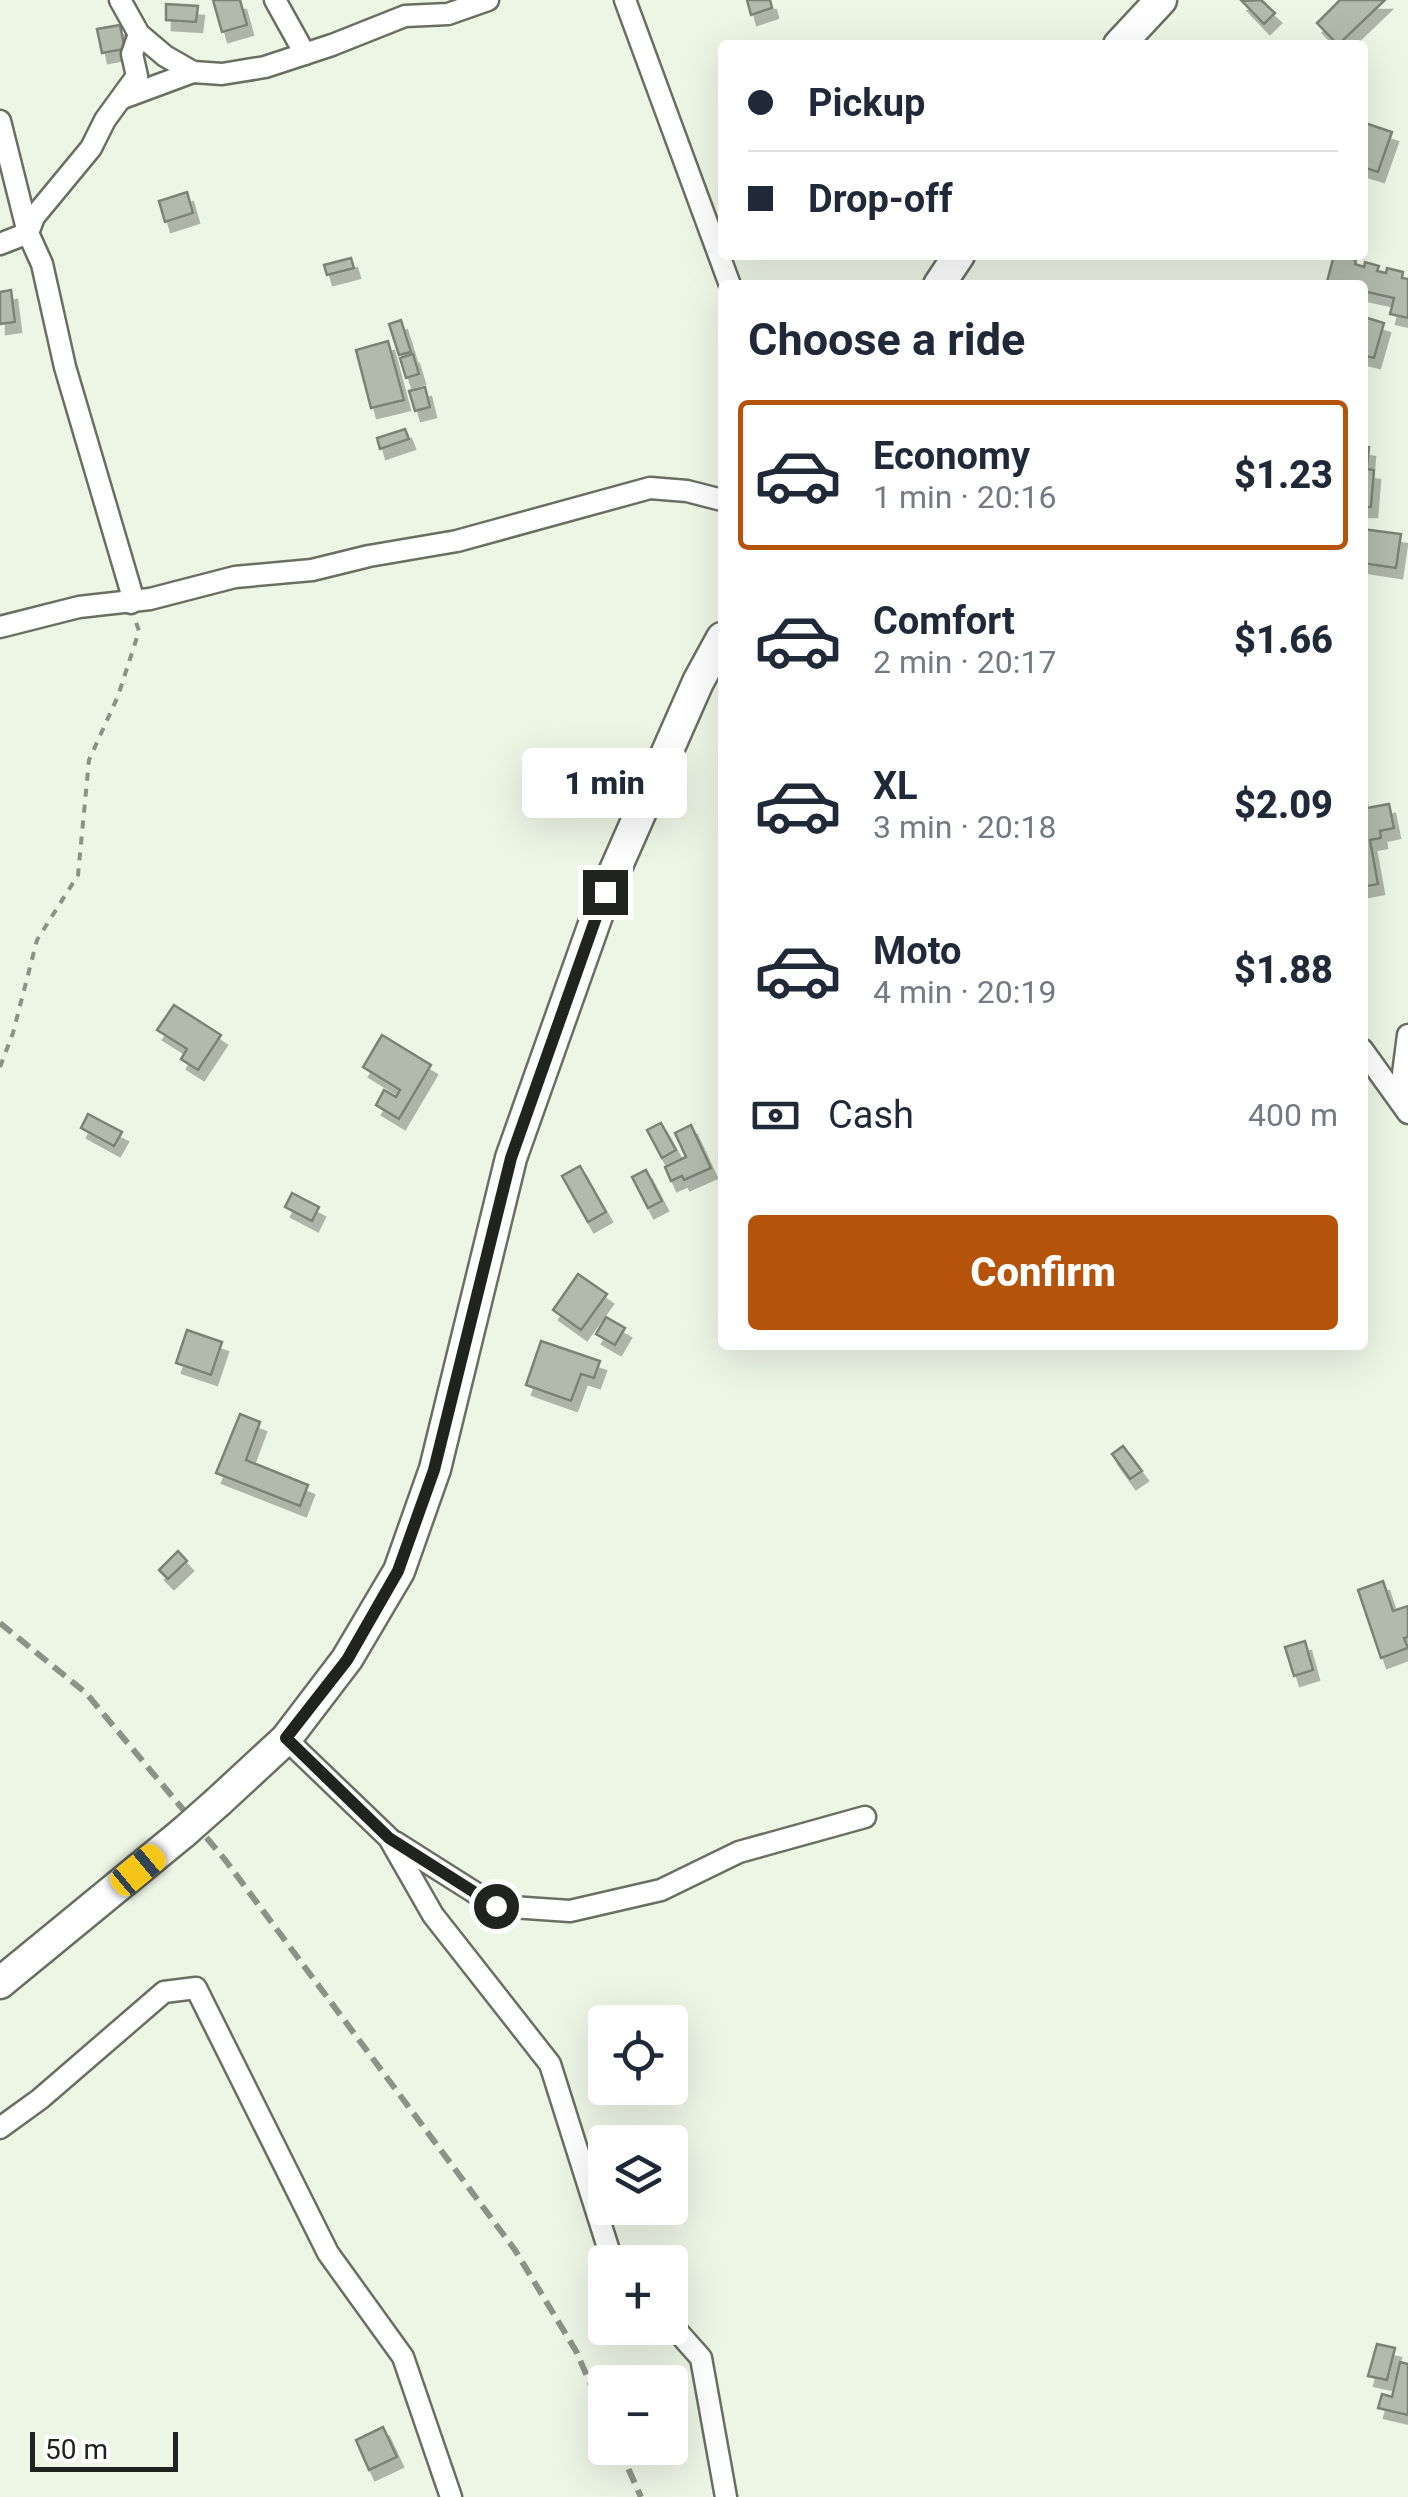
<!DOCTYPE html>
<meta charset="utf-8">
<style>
body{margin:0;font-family:Roboto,sans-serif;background:#f2f2f3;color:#1f2937;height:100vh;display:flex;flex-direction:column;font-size:38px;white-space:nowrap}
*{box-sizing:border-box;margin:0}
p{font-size:32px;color:#747a83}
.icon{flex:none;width:55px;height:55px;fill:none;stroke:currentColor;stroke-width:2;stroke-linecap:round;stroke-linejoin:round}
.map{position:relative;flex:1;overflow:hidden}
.drawer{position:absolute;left:718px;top:280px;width:650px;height:1070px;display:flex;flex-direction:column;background:#fff;border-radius:10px;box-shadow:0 10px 40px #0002}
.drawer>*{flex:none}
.top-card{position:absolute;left:718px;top:40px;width:650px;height:220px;border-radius:10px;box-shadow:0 10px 40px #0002;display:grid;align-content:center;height:220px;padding:0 30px;background:#fff}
.fabs{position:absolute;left:588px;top:2005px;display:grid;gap:20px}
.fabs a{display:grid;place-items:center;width:100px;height:100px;border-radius:10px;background:#fff;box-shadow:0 10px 40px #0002;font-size:50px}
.scale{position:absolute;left:30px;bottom:25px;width:148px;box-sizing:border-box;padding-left:10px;border:5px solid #21241e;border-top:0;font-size:28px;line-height:35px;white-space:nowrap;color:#21241e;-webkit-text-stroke:8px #fff;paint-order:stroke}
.end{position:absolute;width:45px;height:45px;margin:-22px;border:12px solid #21241e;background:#fff;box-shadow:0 0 0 5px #fff}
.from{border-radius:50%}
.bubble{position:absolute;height:70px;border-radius:10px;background:#fff;box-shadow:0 10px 40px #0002;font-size:32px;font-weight:800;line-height:70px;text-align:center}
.car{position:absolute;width:30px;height:60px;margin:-30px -15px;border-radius:12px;box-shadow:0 0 8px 2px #0007;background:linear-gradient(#f5c518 24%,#345 0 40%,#f5c518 0 76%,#345 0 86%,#f5c518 0)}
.top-card b{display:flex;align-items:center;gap:35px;height:95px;font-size:38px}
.top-card b+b{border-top:2px solid #e0e1e3}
.top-card i{width:25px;height:25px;background:#1f2937}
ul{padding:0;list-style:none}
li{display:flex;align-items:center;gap:30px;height:150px;margin:0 20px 15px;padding:0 10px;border:5px solid transparent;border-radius:10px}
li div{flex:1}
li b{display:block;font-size:38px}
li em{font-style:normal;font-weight:800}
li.on{border-color:#b45309}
li>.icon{width:90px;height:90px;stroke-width:1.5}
h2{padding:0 30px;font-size:45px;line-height:120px}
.pay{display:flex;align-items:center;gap:25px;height:110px;padding:0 30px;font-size:38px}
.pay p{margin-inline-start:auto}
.action{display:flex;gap:20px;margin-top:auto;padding:20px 30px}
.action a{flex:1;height:115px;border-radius:10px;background:#b45309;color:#fff;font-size:40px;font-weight:800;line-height:115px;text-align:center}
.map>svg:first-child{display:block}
.building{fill:#b2baab;stroke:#7c8375;stroke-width:2.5;filter:url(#shadow)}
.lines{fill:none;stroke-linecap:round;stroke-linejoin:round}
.street-casing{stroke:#697062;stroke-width:25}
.secondary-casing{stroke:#697062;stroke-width:35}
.path{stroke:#8b9185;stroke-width:4;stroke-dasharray:8 8;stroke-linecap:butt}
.street{stroke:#fff;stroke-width:20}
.secondary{stroke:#fff;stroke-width:30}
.rail{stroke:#8c9287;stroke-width:6;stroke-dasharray:15 8;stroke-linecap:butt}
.secondary-bridge-casing{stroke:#697062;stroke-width:35;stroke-linecap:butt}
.secondary-bridge{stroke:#fff;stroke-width:30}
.route{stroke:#21241e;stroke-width:12}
</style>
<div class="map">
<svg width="1408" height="2497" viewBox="0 0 1408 2497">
<defs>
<filter id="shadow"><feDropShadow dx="6" dy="10" stdDeviation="0" flood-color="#0004"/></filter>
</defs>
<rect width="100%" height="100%" fill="#edf5e5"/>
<!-- building -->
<g class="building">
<polygon points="213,0 240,0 247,25 222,32"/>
<polygon points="747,0 770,0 772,8 751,15"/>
<polygon points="1261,0 1275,13 1264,24 1242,1"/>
<polygon points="1340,0 1385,0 1338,45 1317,23"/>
<polygon points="166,4 198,6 196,22 166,20"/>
<polygon points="120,25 125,49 102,53 97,29"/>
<polygon points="1362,122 1392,132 1378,172 1362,167"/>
<polygon points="187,192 193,213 165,222 159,201"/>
<polygon points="1334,255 1356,260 1355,264 1364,267 1365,262 1379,266 1377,271 1386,273 1387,268 1403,272 1402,278 1408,279 1408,318 1390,314 1394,298 1362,291 1362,285 1327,282"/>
<polygon points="351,258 354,268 327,275 324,265"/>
<polygon points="11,290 15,322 0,324 0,292"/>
<polygon points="1364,317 1384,323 1374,358 1362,355"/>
<polygon points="401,320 411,352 399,355 389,324"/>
<polygon points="388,341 404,400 371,408 356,350"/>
<polygon points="413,354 419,374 406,378 400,358"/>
<polygon points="425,387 430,407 415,411 409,391"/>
<polygon points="405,429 409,439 380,449 377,438"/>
<polygon points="1362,446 1369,447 1367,469 1374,470 1371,507 1362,507"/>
<polygon points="1362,529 1401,534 1396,568 1362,563"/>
<polygon points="1367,803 1367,808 1389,804 1394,828 1380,831 1381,838 1370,840 1378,884 1362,887 1362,804"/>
<polygon points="174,1005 221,1035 198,1070 181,1059 187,1049 157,1030"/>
<polygon points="382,1035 431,1065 399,1119 376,1105 384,1090 396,1097 400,1090 363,1067"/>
<polygon points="88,1114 122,1132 114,1146 81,1128"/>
<polygon points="661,1123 676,1150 662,1158 647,1130"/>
<polygon points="691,1125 711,1168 684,1180 682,1176 671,1181 665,1167 686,1157 675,1133"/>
<polygon points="580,1166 606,1212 588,1222 562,1176"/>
<polygon points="646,1170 662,1201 648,1208 632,1177"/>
<polygon points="292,1193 319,1207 312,1221 285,1207"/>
<polygon points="578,1274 607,1294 581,1330 553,1310"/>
<polygon points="606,1317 625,1328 615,1345 596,1334"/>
<polygon points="187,1330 222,1342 211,1375 176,1363"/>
<polygon points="541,1341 600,1361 594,1378 581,1374 571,1401 526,1385"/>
<polygon points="240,1414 260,1422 246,1460 308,1485 300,1506 216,1473"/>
<polygon points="1123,1446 1142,1471 1130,1479 1112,1454"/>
<polygon points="178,1551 187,1561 168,1579 159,1570"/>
<polygon points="1383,1581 1393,1611 1408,1606 1408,1637 1404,1638 1408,1648 1381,1658 1358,1590"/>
<polygon points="1305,1641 1313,1670 1294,1676 1285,1647"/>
<polygon points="1377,2344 1395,2348 1387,2380 1368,2376"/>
<polygon points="1400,2362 1408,2364 1408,2415 1378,2408 1382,2394 1392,2397"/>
<polygon points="383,2427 397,2457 369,2470 356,2440"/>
</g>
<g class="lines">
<!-- street casing -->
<g class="street-casing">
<g id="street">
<polyline points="120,0 139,34 165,56 193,72 222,74 265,67 332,45 405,16 448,14 488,0"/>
<polyline points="275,0 305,54"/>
<polyline points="625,0 730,285"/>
<polyline points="123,98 193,72"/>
<polyline points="0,121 28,233 42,264 65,367 131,591 131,603"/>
<polyline points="0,244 28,233 34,217 91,148 105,120 137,76 132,54 139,34"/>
<polyline points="0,627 79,607 150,599 235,577 312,570 369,556 457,541 650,488 687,491 722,500"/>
<polyline points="1362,1049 1408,1113"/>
<polyline points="1400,1097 1408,1035"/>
<polyline points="286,1739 389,1838 433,1915 550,2064 611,2257 615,2262"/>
<polyline points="395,1842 496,1906 570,1911 661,1890 739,1852 865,1817"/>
<polyline points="0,2128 40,2099 164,1992 196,1988 328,2253 403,2357 451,2497"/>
<polyline points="670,2323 701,2358 726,2497"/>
</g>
</g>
<!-- secondary casing -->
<g class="secondary-casing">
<g id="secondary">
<polyline points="1119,45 1161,0"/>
<polyline points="939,285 959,255"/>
<polyline points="219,1801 286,1739 347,1659 399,1571 435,1469 511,1158 605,893 698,682 722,638"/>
<polyline points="0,1983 184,1832"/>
</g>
</g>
<!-- path -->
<polyline class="path" points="0,1067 13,1033 37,940 78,875 89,760 118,696 139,631 136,622"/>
<!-- street -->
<use href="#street" class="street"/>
<!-- secondary -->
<use href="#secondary" class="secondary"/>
<!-- rail -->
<g class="rail">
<polyline points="0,1623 86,1693 226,1861 515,2250 576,2351 605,2417"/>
<polyline points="619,2448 641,2497"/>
</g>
<!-- secondary-bridge casing -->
<g class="secondary-bridge-casing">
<polyline id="secondary-bridge" points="184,1832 219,1801"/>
</g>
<!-- secondary-bridge -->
<use href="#secondary-bridge" class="secondary-bridge"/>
</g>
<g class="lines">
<!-- route -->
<polyline class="route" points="496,1906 389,1838 286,1738 347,1660 398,1571 434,1470 511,1158 605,892"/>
</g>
</svg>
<div class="fabs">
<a><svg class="icon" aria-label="locate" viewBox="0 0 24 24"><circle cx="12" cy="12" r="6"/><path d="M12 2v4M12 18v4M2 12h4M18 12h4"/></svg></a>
<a><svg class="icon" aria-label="layers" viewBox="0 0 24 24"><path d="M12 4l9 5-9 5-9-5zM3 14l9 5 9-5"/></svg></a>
<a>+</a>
<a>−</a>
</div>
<div class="scale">50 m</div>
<i class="end from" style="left:496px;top:1906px"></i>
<i class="end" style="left:605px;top:892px"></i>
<div class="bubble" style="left:522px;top:748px;width:165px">1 min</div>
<i class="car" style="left:138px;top:1870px;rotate:50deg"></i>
<div class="top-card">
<b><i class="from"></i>Pickup</b>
<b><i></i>Drop-off</b>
</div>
<section class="drawer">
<h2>Choose a ride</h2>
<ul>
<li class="on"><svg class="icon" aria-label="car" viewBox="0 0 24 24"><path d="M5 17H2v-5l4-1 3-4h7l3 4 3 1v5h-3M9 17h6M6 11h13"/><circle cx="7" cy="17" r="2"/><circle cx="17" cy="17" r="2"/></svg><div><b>Economy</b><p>1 min · 20:16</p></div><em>$1.23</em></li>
<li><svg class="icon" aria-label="car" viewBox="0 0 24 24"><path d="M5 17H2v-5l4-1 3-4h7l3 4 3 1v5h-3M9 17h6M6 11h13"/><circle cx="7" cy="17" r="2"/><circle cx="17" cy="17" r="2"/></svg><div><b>Comfort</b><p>2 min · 20:17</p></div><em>$1.66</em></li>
<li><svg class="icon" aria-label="car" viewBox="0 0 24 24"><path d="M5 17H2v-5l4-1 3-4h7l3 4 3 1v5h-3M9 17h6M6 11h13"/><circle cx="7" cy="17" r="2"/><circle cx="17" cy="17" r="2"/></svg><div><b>XL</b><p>3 min · 20:18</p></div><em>$2.09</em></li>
<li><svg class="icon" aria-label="car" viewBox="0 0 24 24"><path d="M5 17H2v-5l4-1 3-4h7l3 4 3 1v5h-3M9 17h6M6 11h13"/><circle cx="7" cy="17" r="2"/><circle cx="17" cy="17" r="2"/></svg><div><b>Moto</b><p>4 min · 20:19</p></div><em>$1.88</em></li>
</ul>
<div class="pay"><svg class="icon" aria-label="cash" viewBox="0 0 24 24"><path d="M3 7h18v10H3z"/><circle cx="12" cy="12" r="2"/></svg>Cash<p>400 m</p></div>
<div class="action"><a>Confirm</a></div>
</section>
</div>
